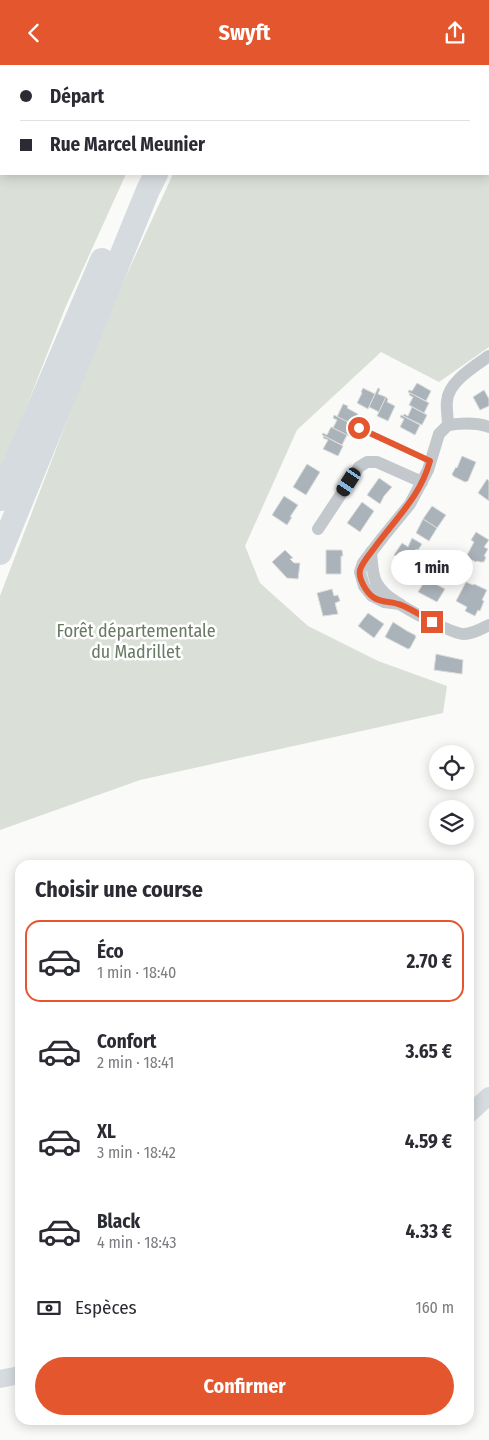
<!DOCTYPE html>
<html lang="fr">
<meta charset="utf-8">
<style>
body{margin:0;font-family:"Fira Sans Condensed",sans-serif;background:#f7f7f7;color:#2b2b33;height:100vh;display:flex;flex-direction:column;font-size:19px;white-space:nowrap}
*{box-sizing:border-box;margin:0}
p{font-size:16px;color:#7c7c81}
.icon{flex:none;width:28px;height:28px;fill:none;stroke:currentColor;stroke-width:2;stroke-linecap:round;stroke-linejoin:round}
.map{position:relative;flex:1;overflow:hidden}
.drawer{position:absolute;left:15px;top:795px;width:459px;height:565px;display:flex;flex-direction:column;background:#fff;border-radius:15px;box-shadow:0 2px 12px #0003}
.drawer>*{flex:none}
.top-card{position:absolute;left:0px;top:0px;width:490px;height:110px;box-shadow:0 2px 12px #0003;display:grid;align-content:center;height:110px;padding:0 20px;background:#fff}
.controls{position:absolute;left:429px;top:680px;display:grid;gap:10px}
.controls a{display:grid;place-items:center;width:45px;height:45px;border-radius:50%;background:#fff;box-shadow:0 2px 12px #0003;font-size:25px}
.end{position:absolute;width:22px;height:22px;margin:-11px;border:6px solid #e4572e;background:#fff;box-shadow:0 0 0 2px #fff}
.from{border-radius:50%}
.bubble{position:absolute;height:35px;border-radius:18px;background:#fff;box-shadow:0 2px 12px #0003;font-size:16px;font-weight:700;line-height:35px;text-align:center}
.car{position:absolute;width:15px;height:30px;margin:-15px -8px;border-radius:6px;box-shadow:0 0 4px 1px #0007;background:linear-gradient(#222 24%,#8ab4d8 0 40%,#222 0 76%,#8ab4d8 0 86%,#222 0)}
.top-card b{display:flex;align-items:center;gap:18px;height:48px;font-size:19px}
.top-card b+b{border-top:1px solid #e1e1e2}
.top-card i{width:12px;height:12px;background:#2b2b33}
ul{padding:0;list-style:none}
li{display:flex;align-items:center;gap:15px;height:82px;margin:0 10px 8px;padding:0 10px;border:2px solid transparent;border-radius:15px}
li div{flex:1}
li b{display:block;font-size:19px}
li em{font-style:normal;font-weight:700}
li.current{border-color:#e4572e}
li>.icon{width:45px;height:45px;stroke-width:1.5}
h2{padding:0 20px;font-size:22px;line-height:60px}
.pay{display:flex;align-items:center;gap:12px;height:55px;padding:0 20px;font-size:19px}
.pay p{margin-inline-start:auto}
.primary-button{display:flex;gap:10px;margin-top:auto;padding:10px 20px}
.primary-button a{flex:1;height:58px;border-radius:30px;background:#e4572e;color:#fff;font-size:20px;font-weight:700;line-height:58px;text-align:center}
header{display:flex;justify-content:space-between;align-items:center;height:65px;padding:0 20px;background:#e4572e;color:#fff;font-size:22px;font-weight:700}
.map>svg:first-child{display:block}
.green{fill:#dadfd7}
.building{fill:#aab3b9;stroke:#dcdcda}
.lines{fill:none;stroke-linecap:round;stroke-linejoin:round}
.lane{stroke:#c3c8cc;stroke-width:6}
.street{stroke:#c3c8cc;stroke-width:12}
.secondary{stroke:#d6dbdf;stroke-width:18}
.highway{stroke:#d6dbdf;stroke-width:24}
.route{stroke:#e4572e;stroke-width:6}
.labels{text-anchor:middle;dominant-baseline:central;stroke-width:5;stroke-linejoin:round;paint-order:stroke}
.park-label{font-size:18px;fill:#687a64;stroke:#fff}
</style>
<header><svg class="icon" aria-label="back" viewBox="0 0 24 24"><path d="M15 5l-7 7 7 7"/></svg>Swyft<svg class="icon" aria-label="share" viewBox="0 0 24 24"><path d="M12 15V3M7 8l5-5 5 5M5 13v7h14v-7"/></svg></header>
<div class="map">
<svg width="489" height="1375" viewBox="0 0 489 1375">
<rect width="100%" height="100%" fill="#fafaf8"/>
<!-- green -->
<g class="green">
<polygon points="0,0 175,0 174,1 1,1 1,109 126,109 66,241 0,409"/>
<polygon points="224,0 489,0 489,282 439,317 381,287 297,365 245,481 260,518 308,561 378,596 447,621 443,648 140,715 0,765 0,531 103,261 173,109 489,109 489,1 223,1"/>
</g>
<!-- building -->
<g class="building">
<polygon points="417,318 431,326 426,336 408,327 409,325 412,326"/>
<polygon points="363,323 375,329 368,344 357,338 362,328 361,327"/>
<polygon points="378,323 380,324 378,329 386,332 379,347 369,342"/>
<polygon points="484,325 489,334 489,341 480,345 473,332"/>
<polygon points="410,328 429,338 424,348 409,340 413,332 409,330"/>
<polygon points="386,332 388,334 387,337 395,341 388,356 377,351"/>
<polygon points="343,339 348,341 347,343 358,349 352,359 337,352"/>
<polygon points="412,342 427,350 422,360 403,351 404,349 408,351"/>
<polygon points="334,350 354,360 349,371 333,363 337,355 333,353"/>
<polygon points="401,350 420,360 415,370 400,362 404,354 400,352"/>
<polygon points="331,362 347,370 342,380 322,370 323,368 327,370"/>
<polygon points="324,371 343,381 338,391 323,384 328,375 323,373"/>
<polygon points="462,391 476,397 468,416 465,417 453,411 452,409 456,402 457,403"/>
<polygon points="307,399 320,407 306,430 293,422"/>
<polygon points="379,413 392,422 384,431 380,439 367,430"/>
<polygon points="487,414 489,416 489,436 478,428"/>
<polygon points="284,431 298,440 290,452 292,452 287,460 272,450"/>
<polygon points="362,437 374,446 360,467 347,458"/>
<polygon points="432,441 446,450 437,463 423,454"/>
<polygon points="423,454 437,463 429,476 416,468"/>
<polygon points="476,467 489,475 484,482 488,484 484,491 486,492 484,497 480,497 477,496 476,497 466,492 474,477 471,475"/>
<polygon points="412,473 422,479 418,485 416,484 414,486 421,491 413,503 394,490 402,478 408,482"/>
<polygon points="285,485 293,493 290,494 294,498 300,498 298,514 287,513 272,497"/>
<polygon points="326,485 342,485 343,491 341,491 341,509 326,509"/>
<polygon points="426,514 445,524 437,537 418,527"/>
<polygon points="466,517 473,520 474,519 487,525 482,535 484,536 480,546 478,545 475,551 465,546 467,542 456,536"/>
<polygon points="332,524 334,531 338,530 340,536 335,538 338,549 323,551 317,528"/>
<polygon points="368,548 384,559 374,573 358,561"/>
<polygon points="393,557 407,566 415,570 416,572 410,583 408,584 385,572"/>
<polygon points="436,589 463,595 462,609 434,605"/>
</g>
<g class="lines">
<!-- lane -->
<polyline class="lane" points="359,363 430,396"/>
<!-- street -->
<g class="street">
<path d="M448 360C448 352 446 344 447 336 448 317 475 301 489 291"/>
<path d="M448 360C462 358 476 357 489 362"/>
<polyline points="318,464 359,402 367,397 377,397 422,417"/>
<path d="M371 487C372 497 372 508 376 517 380 524 388 532 395 536 406 544 452 569 464 569 473 569 481 564 489 560"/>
<polyline points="400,539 384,537 372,531 364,521 360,507 363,498 383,472 410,439 428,405 439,369 448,360"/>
</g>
<!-- secondary -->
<g class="secondary">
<polyline points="469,1049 489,1031"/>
<polyline points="0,1314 20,1310"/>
</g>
<!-- highway -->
<g class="highway">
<polyline points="191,1 191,0"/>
<polyline points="210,1 210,0"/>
<polyline points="0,434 102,195"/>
<polyline points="0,488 148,125 156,109"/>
</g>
</g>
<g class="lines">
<!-- route -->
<path class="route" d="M359 363 430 396C420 432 396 453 375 482 370 489 363 496 360 505 358 513 366 527 373 532 381 538 389 536 398 539 406 541 424 552 432 557"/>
</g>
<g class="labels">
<!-- park labels -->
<g class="park-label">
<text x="136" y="566">Forêt départementale<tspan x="136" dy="21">du Madrillet</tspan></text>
</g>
</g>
</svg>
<div class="controls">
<a><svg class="icon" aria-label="locate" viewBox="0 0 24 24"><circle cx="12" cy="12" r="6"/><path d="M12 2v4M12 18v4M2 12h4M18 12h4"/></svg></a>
<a><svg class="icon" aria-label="layers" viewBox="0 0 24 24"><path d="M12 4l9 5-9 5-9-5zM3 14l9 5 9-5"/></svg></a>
</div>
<i class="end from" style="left:359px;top:363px"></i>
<i class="end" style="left:432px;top:557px"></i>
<div class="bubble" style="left:391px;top:485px;width:82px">1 min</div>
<i class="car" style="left:349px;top:417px;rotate:213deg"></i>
<div class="top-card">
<b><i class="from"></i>Départ</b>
<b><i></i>Rue Marcel Meunier</b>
</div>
<section class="drawer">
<h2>Choisir une course</h2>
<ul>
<li class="current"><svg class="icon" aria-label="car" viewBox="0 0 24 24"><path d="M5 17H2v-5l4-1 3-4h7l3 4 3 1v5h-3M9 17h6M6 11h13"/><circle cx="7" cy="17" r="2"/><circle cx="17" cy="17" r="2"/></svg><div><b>Éco</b><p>1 min · 18:40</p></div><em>2.70 €</em></li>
<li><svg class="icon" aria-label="car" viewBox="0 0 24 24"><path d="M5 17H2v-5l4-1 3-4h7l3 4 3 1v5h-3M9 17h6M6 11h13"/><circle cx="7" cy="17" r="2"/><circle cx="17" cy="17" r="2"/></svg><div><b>Confort</b><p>2 min · 18:41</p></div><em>3.65 €</em></li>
<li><svg class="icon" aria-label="car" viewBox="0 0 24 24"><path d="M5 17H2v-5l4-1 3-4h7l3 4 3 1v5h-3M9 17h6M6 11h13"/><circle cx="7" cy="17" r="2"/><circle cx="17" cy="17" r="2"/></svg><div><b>XL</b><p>3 min · 18:42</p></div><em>4.59 €</em></li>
<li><svg class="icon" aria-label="car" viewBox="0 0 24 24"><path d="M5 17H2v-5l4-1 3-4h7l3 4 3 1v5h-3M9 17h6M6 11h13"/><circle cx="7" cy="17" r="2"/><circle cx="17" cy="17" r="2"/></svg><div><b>Black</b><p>4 min · 18:43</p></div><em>4.33 €</em></li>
</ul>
<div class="pay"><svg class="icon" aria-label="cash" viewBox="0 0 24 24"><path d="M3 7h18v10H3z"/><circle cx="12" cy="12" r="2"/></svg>Espèces<p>160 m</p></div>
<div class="primary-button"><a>Confirmer</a></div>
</section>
</div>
